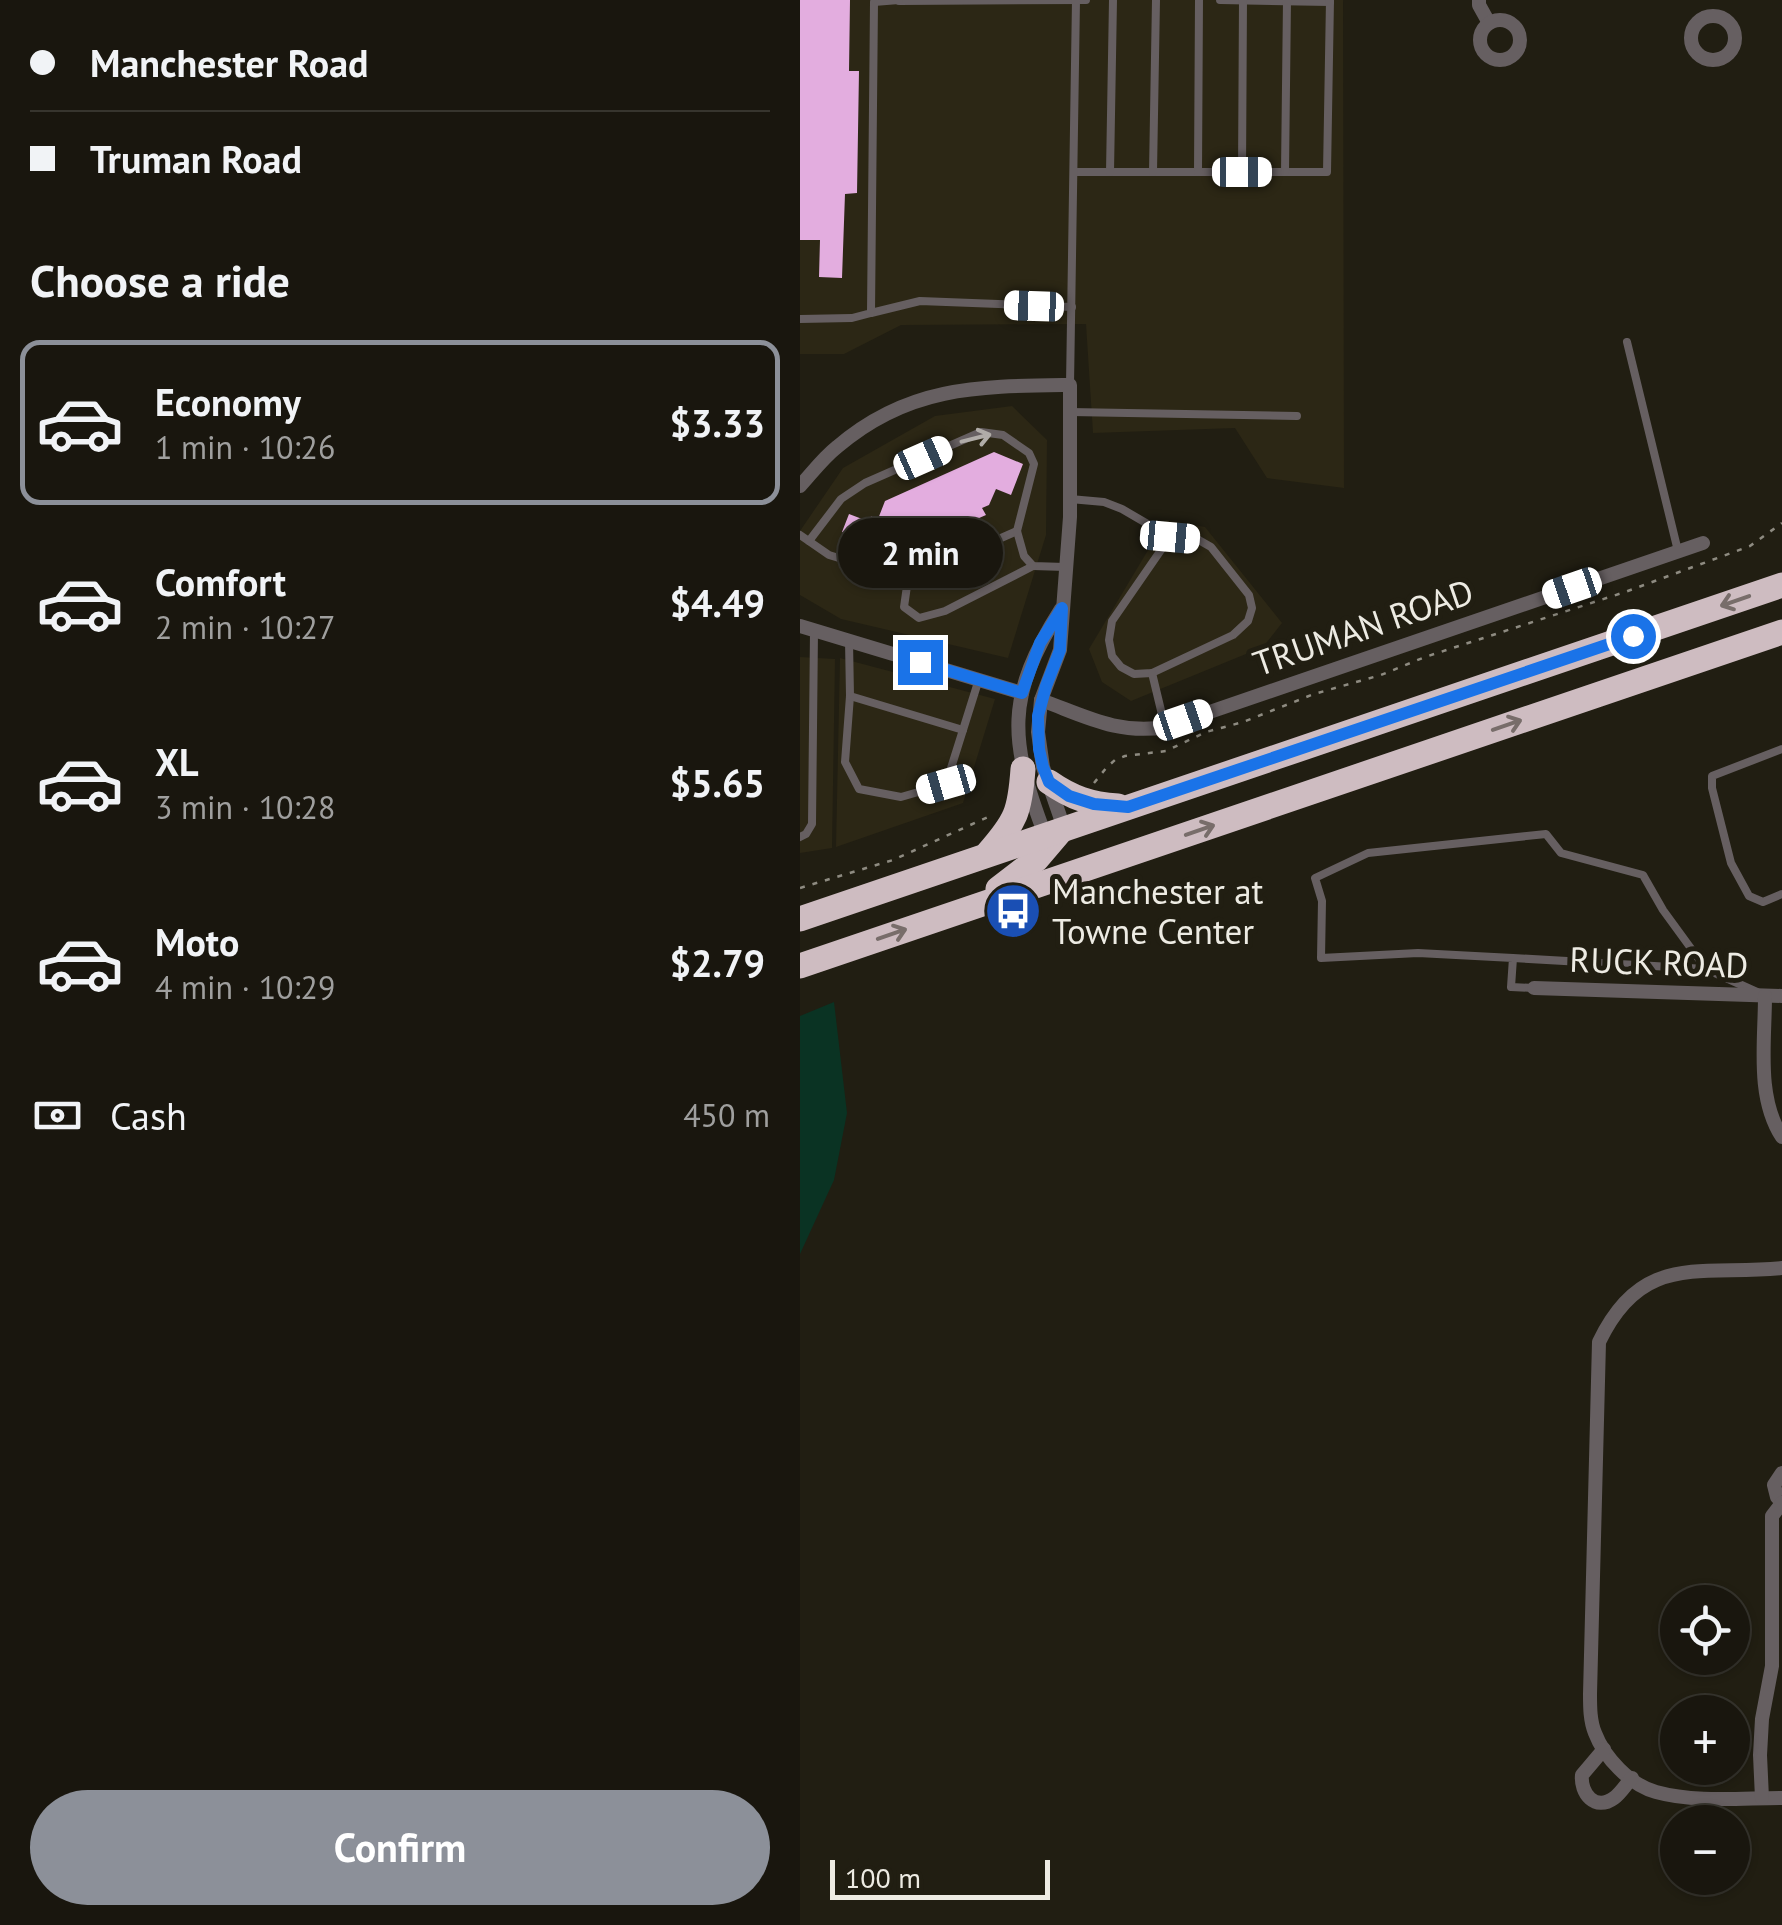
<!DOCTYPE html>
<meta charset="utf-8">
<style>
body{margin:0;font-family:"PT Sans",sans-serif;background:#26231c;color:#f1f3f6;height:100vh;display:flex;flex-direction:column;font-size:38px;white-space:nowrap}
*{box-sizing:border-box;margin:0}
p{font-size:32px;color:#9f9f9e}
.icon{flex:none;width:55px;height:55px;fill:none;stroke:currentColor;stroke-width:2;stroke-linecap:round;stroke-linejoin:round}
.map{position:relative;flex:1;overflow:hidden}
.details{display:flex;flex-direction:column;background:#19160e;width:800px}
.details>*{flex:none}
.top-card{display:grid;align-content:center;height:220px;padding:0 30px;background:#19160e}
.fabs{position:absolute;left:860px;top:1585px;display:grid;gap:20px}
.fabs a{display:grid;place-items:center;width:90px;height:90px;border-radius:50%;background:#19160e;box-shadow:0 2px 8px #0004,0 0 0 2px #37352e;font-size:50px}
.scale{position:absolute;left:30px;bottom:25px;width:220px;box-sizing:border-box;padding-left:10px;border:5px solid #edebe3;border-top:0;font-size:28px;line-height:35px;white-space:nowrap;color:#edebe3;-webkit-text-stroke:8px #211e12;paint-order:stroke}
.end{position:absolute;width:45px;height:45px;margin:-22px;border:12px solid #1a73e8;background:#fff;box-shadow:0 0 0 5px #fff}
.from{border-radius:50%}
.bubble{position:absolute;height:70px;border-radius:35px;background:#19160e;box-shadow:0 2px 8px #0004,0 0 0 2px #37352e;font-size:32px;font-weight:800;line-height:70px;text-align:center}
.car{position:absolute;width:30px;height:60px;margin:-30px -15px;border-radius:12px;box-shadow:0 0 8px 2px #0007;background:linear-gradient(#fff 24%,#345 0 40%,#fff 0 76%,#345 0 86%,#fff 0)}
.top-card b{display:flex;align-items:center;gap:35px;height:95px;font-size:38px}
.top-card b+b{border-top:2px solid #37352e}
.top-card i{width:25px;height:25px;background:#f1f3f6}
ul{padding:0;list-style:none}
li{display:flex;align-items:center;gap:30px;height:165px;margin:0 20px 15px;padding:0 10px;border:5px solid transparent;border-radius:20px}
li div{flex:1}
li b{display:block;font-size:38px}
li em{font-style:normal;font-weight:800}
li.active{border-color:#8c9099}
li>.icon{width:90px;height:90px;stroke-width:1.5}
h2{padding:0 30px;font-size:45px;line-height:120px}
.pay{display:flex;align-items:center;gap:25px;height:110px;padding:0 30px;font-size:38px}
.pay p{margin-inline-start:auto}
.button{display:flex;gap:20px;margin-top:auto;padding:20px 30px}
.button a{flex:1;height:115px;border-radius:60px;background:#8c9099;color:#fff;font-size:40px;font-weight:800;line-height:115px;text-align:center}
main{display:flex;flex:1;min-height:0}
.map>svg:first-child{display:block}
.built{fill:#2c2715}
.green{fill:#0a3323}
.building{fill:#e3addf}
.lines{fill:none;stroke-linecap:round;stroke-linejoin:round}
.path{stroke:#8e8b81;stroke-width:2.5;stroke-dasharray:5 8;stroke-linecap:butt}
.lane{stroke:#665f61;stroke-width:8}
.street{stroke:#665f61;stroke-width:14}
.highway{stroke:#cebcc1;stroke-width:25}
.oneway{stroke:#b0aca8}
.oneway2{stroke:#786d6a}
.route{stroke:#1a73e8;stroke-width:12}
.labels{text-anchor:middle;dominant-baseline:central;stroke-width:10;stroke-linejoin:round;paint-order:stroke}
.street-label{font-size:35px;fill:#edebe3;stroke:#211e12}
.poi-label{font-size:35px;fill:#edebe3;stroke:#211e12;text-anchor:start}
</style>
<main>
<section class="details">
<div class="top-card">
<b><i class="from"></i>Manchester Road</b>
<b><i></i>Truman Road</b>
</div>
<h2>Choose a ride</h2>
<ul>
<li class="active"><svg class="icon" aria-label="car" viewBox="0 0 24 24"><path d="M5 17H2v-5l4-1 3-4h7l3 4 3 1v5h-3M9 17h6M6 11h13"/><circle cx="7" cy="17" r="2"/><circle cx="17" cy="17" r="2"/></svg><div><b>Economy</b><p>1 min · 10:26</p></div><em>$3.33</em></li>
<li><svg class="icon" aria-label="car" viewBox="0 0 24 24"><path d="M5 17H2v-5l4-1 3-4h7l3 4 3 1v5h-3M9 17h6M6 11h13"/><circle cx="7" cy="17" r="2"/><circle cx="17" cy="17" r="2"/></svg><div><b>Comfort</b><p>2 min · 10:27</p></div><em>$4.49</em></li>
<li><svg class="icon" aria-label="car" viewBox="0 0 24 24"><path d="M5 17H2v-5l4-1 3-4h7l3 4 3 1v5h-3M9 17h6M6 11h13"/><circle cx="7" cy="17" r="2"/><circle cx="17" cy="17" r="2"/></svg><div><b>XL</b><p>3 min · 10:28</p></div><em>$5.65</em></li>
<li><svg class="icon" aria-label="car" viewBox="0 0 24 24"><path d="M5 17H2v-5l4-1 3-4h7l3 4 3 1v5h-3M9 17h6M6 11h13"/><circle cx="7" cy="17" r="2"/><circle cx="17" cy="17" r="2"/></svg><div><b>Moto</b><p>4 min · 10:29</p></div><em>$2.79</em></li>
</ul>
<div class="pay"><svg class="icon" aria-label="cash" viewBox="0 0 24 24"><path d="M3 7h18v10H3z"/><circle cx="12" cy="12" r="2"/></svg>Cash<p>450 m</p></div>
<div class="button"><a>Confirm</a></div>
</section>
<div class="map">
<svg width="982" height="1925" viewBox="0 0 982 1925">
<rect width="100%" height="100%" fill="#211e12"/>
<!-- built -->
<g class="built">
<polygon points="0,0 543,0 544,488 467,478 435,428 293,433 286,324 101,325 44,354 0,354"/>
<polygon points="212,406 247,440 246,535 208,658 41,619 0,595 0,531 43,468 135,416"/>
<polygon points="366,520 405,527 482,623 463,647 331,701 302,682 289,649"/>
<polygon points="0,657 35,659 32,848 0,853"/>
<polygon points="40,658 195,699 163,803 36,847"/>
</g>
<!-- green -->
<polygon class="green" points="34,1002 47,1113 34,1180 0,1254 0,1016"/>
<!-- building -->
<g class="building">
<polygon points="0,0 50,0 49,71 59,71 57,193 45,194 42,278 19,277 20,240 0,240"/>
<polygon points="194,452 223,464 211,495 196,489 189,505 182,508 186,515 129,540 126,533 118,537 102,531 96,545 72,536 70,541 42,532 49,514 70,522 71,516 78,519 85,501"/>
</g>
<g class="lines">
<!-- path -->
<g class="path">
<polyline points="294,783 307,767 315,760 325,756 366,751 406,732 443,722 514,694 581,675 625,657 825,592 950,546 982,523"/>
<polyline points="0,888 93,860 188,817"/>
</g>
<!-- lane -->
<g class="lane">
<polyline points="420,0 530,2"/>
<polyline points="99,1 286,0"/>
<polyline points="274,172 527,172 530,0"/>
<polyline points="310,172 313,0"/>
<polyline points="353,172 356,0"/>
<polyline points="398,172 399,0"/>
<polyline points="442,172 443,0"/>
<polyline points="485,172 487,0"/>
<polyline points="71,313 120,301 272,307"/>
<polyline points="0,319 52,318 71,313 74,2 99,0"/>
<polyline points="827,342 878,551"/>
<polyline points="270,385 276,0"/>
<polyline points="270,412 497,416"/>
<polyline points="270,499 304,502 322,509 370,537 397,539 411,547 449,595 452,608 448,621 433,635 352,673 334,674 321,667 312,656 309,640 312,621 370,537"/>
<polyline points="0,535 29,555 108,579 217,531"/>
<polyline points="9,541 41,499 65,483 181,432 203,435 229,453 234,464 217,531 224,556 233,566 265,567"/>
<polyline points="108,579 104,607 119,618 145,611 233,566"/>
<polyline points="49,641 50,696 45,762 59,789 101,797 146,784 179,679"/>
<polyline points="352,673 365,727"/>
<polyline points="50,696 163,730"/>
<polyline points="982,749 912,776 912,788 931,863 949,896 963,902 982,894"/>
<polyline points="0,837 6,834 12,824 14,631"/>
<polyline points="713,958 618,953 521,958 522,901 515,878 568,853 746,834 761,853 843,875 863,910 906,969 713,958 711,987 734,988"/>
<polyline points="906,969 957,992"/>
</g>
<!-- street -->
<g class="street">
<polyline points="679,0 679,5 689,23"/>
<circle cx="913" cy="38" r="22"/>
<circle cx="700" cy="40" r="20"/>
<path d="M0 486C12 473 23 458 37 447 109 385 181 386 270 385V517L260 650 241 700 238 732 243 767 264 828"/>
<polyline points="0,626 222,693"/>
<path d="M241 700C285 716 318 735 366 727L903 543"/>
<path d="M245 835C209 740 205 697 261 609"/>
<polyline points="734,988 982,996"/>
<path d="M965 996C965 1042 956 1097 982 1137"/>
<path d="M982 1268C899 1276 842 1252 799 1342L790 1694C790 1707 790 1721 795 1733 804 1757 830 1785 856 1792 896 1803 941 1798 982 1798"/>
<polyline points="982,1473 974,1485 977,1497 982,1502"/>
<path d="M804 1749 782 1775C780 1793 795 1812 814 1798 821 1793 826 1784 832 1778"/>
<polyline points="962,1798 960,1755 962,1719 972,1666 972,1516 982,1503"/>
</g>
<!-- highway -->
<g class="highway">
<path d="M249 782C272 798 290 804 318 806"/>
<path d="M188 853C216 821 220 812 223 769"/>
<polyline points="198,889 237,859 260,832"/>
<polyline points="0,919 982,585"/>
<polyline points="0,966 982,632"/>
</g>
</g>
<!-- one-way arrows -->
<defs><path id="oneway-shaft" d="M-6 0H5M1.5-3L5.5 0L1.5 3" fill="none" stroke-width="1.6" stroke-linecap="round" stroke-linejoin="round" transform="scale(2.5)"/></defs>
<use class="oneway" href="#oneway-shaft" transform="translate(176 438) rotate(-14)"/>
<g class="oneway2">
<use href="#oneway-shaft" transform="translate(935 601) rotate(161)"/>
<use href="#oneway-shaft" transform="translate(707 725) rotate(-19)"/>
<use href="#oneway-shaft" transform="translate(400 830) rotate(-19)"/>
<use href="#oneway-shaft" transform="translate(92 934) rotate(-19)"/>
</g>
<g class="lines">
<!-- route -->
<polyline class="route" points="120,662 222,693 240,643 262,608 260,650 246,686 238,716 239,749 243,767 249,782 269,796 294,804 328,807 833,636"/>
</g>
<!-- icons -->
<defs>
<g id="bus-disc" transform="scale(2.875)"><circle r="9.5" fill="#1a4fb4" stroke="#211e12"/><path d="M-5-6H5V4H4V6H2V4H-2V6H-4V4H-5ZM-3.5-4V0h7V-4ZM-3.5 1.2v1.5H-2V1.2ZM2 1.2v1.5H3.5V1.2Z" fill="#fff"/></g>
</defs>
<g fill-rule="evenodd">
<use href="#bus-disc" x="213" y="911"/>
</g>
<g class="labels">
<!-- street labels -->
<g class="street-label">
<text transform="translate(563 627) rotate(-19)">TRUMAN ROAD</text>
<text transform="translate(859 962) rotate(2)">RUCK ROAD</text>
</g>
<!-- poi labels -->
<g class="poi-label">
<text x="252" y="891">Manchester at<tspan x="252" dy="40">Towne Center</tspan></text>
</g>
</g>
</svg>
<div class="fabs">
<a><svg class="icon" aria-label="locate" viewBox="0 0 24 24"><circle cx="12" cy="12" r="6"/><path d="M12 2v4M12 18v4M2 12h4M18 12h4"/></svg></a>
<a>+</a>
<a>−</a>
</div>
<div class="scale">100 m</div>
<i class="end from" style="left:833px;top:636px"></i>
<i class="end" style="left:120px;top:662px"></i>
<div class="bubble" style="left:38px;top:518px;width:165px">2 min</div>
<i class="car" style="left:442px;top:172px;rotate:90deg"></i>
<i class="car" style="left:234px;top:306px;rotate:272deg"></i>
<i class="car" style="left:123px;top:458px;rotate:66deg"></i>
<i class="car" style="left:370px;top:537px;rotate:95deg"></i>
<i class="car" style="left:772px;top:588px;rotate:251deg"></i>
<i class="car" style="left:383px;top:720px;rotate:71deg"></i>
<i class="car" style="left:146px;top:784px;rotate:254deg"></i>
</div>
</main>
